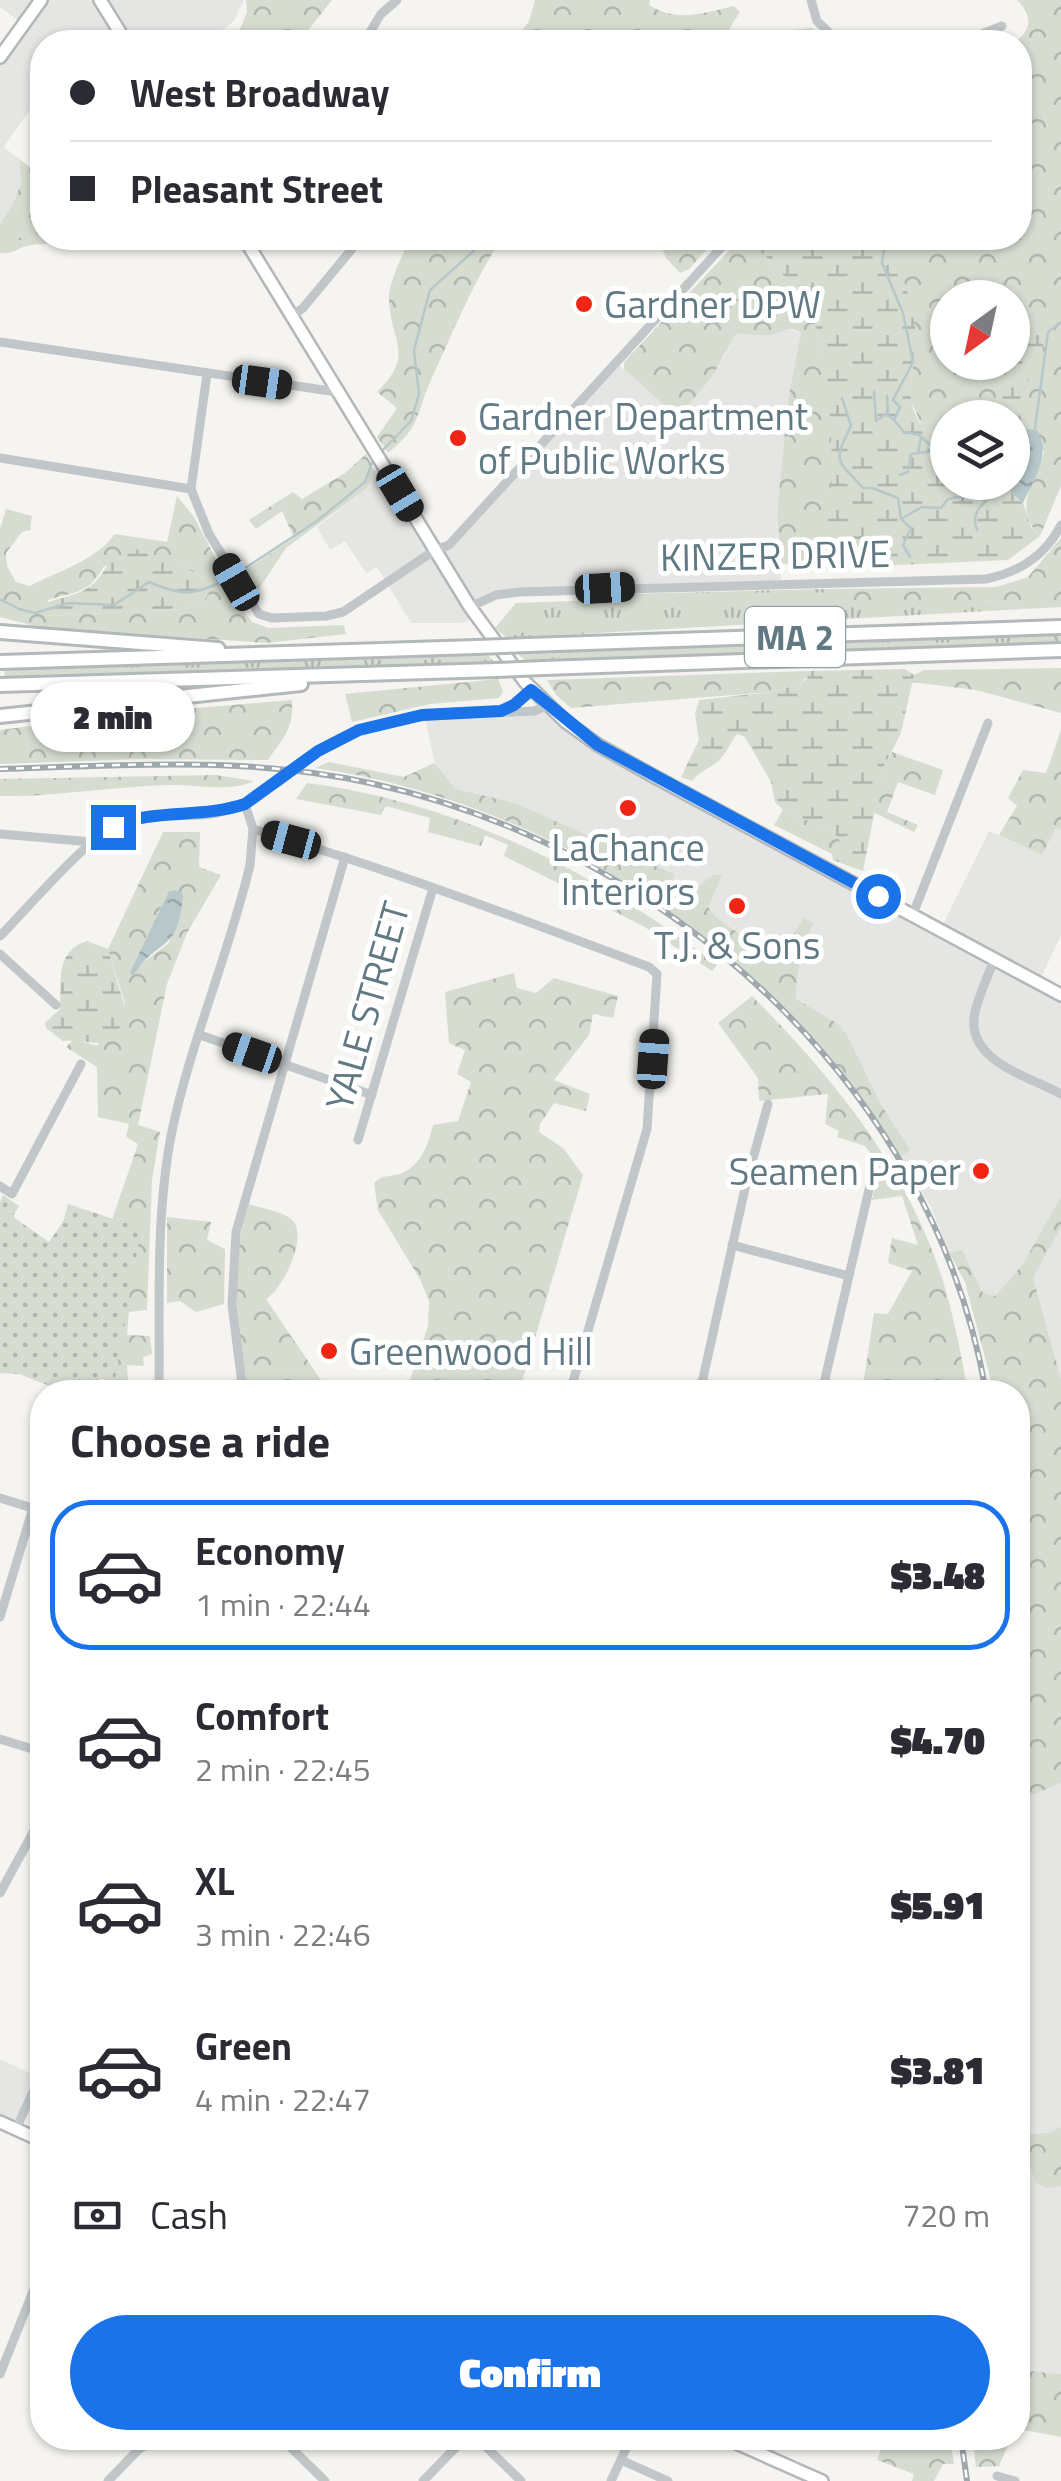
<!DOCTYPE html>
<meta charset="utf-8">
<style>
body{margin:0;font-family:"Titillium Web",sans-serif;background:#f7f7f7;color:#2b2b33;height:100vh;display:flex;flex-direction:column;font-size:38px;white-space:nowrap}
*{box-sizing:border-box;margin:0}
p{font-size:32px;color:#7c7c81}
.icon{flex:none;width:55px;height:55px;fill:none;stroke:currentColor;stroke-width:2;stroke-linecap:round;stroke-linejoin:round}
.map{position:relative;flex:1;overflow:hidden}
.details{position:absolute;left:30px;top:1380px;width:1000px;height:1070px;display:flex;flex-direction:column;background:#fff;border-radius:40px;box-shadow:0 2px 8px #0004}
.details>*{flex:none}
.guide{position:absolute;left:30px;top:30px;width:1002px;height:220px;border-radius:40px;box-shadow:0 2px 8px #0004;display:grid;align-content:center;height:220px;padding:0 40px;background:#fff}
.needle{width:65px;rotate:213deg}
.fabs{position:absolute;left:930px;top:280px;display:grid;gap:20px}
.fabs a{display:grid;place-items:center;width:100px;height:100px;border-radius:50%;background:#fff;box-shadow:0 2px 8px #0004;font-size:50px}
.end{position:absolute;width:45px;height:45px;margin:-22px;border:12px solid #1a73e8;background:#fff;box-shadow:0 0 0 5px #fff}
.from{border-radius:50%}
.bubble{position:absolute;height:70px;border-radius:35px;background:#fff;box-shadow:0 2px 8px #0004;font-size:32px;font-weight:800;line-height:70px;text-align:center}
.car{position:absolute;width:30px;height:60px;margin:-30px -15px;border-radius:12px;box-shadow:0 0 8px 2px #0007;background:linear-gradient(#222 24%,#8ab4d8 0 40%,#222 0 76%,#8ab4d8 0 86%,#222 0)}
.guide b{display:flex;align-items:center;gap:35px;height:95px;font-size:38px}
.guide b+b{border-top:2px solid #e1e1e2}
.guide i{width:25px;height:25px;background:#2b2b33}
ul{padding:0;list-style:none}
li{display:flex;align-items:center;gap:30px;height:150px;margin:0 20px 15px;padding:0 20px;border:5px solid transparent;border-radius:40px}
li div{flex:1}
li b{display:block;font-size:38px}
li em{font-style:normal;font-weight:800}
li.on{border-color:#1a73e8}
li>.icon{width:90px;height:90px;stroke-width:1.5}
h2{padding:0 40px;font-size:45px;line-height:120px}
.pay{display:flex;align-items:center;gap:25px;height:110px;padding:0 40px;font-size:38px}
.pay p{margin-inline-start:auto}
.cta{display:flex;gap:20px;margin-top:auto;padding:20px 40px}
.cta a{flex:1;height:115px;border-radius:60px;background:#1a73e8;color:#fff;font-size:40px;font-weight:800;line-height:115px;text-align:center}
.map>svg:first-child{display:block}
.built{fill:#e5e5e3}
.grass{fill:url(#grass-tufts)}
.forest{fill:url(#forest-crowns);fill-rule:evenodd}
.wetland{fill:url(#wetland-marsh)}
.park{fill:url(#park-dots)}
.water{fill:url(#water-ripples)}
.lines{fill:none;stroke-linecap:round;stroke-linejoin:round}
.stream{stroke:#b8c8ca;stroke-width:2.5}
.major-casing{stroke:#b2b8ba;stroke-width:16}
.highway-casing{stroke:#b3b8ba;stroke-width:18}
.minor{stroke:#c1c6c8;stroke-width:9}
.major{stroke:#fff;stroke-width:11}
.highway{stroke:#fff;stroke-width:12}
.rail-casing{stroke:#9fa8ac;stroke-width:6}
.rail{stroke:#fff;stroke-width:2.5;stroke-dasharray:8;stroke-linecap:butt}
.highway-bridge-casing{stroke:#b3b8ba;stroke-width:18;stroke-linecap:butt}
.minor-bridge{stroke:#c1c6c8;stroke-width:9}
.highway-bridge{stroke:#fff;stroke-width:12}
.route{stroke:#1a73e8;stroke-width:12}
.poi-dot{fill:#f02614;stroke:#fff;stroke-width:4}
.labels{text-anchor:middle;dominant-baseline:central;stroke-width:10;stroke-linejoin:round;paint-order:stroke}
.shield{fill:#fff;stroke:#90a1a8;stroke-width:2.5}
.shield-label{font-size:35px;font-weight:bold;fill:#617983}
.poi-label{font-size:38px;fill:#617983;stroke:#fff;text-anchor:start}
.street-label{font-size:38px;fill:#617983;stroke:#fff}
</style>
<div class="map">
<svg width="1061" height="2481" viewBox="0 0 1061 2481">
<defs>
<pattern id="grass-tufts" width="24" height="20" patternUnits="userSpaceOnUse" patternTransform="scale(2.5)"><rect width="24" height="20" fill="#d6dcd0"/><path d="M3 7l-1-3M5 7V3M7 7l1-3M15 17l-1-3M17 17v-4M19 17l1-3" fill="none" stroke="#b1b7ae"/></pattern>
<pattern id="forest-crowns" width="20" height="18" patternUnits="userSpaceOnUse" patternTransform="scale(2.5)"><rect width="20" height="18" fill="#d6dcd0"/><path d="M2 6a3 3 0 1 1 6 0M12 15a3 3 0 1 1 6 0" fill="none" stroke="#b1b7ae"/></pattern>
<pattern id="wetland-marsh" width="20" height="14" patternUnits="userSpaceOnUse" patternTransform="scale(2.5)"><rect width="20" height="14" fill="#d6dcd0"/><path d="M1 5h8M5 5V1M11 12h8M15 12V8" fill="none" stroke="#b1b7ae"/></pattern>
<pattern id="park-dots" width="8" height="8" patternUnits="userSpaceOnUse" patternTransform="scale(2.5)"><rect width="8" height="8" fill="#d6dcd0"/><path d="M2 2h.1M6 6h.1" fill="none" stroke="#b1b7ae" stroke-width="1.8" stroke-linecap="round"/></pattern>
<pattern id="water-ripples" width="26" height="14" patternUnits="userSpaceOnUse" patternTransform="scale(2.5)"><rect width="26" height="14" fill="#b8c8ca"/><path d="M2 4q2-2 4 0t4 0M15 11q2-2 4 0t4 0" fill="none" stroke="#99a7a9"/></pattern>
</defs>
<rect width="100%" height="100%" fill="#f5f4f0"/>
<!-- built -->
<g class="built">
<polygon points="0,0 244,0 234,21 220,32 222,42 126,42 116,27 93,42 42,42 42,92 4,147 19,159 21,183 13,204 0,224 0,57 23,24 0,7"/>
<polygon points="784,328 801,333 802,340 788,400 777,514 781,585 519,592 471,607 477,617 463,623 411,623 377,567 366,573 345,541 330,550 317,527 367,488 375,471 382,465 435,550 444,548 616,362 663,404 723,359 736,334 752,333 766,336"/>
<polygon points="547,706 566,722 941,929 989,831 1042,855 1056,828 1061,830 1061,935 1039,982 1061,995 1061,1379 1033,1277 1023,1264 995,1296 982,1292 962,1251 949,1253 931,1207 865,1102 813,1037 774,996 804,919 777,960 716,917 707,906 515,803 456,789 435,765 424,713"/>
<polygon points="1061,1783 1061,2374 1018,2370 1018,1801"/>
<polygon points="0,2059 40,2078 16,2129 0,2122"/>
</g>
<!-- grass -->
<g class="grass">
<polygon points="824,589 824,599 983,600 1024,609 507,638 495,628 516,603 599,600 630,594"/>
<polygon points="1061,632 1061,642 526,661 516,652"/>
<polygon points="487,654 495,663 4,679 5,669"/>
</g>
<!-- forest -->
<g class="forest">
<polygon points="246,0 332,0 299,42 235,42 247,12"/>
<path d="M535 0H650L649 5C678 23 703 13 734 6L740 12 721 42H514L529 21Z"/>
<path d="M1017 0H1061V486L1040 536C1012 509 1034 482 1044 452L1027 429 1013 437 1012 418H948L947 450 925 432 909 397 915 349 890 238H1020V42H1015C1033 29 1032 15 1017 0ZM948 298H1012V362H948Z"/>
<polygon points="812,28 826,42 774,42 782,31"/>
<path d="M19 159 42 176V238L73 239C58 244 47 243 32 245 19 246 14 255 0 253V224L13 204 21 183Z"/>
<path d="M410 238H502C473 282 453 332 431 380 415 416 422 425 388 453L377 437 397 408 377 392C417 353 389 341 389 297 390 278 403 255 410 238Z"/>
<polygon points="658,238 717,238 689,269 680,273 666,258"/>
<path d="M741 238H763L760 251C778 268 804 295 813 318 830 363 839 480 827 526 823 540 815 556 804 566L781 563 777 514 788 400 801 333C787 325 784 332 770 335 760 337 747 333 736 334L711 378 686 408 663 404 624 369V362Z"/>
<polygon points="366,454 375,471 367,488 286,548 255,595 238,575 294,538 282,511 256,529 249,520 293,492 302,499 345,473"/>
<path d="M177 496 194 517 242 609 252 622 269 628 344 625 346 634 266 643 38 627 0 617V529L6 509 32 516 30 530 22 532 6 553 7 566 16 582 30 586C60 570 95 561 115 534L167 542ZM176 562 203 578V603L185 609 45 616 48 600C77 591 89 594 104 566Z"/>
<polygon points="1061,538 1061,607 1024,609 983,600 824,600 824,589 996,587 1028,577"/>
<polygon points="1061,668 1061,713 976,690 911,682 914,675 924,670"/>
<polygon points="809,671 811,675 797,685 771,692 571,708 556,695 547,680"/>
<polygon points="498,679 503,691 499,698 430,704 352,722 345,694"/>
<path d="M292 700C294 728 284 737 268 760L141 759 0 764V730L126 714Z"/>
<polygon points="1061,730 1061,830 1056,828 1042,855 999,835 1017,806 1008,798 1023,770 1046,773"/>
<polygon points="892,752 943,770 935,795 898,782 887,812 918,825 914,832 873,812 883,768"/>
<path d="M329 762 404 777 434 763 456 789 515 803 674 874 672 883 690 893 713 875H722L708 907 716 917 776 960 804 918 813 923 800 959 795 998 838 1024 847 1035 880 1103 910 1150 902 1156C873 1114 845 1071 810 1034 680 894 504 795 315 768Z"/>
<path d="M215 775 254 781C228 793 198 784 170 785 113 786 57 797 0 796V779Z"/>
<path d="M307 783C460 803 596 872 717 965L712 971 643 926 504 856 508 845 485 835 481 846 428 832 430 818 386 806 381 815 296 799Z"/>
<polygon points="783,810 833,831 840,841 832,854 774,825"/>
<path d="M163 832H200L199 867 221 875 187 933 167 984 138 1125 160 1132 152 1180 147 1310 129 1312 127 1335 150 1336 152 1354 143 1357 144 1366 127 1365 129 1392H103L112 1302 113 1217 138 1144 126 1137 129 1124 98 1117 97 1067 66 1047 74 1039 97 1046 125 1004 108 949ZM177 890 169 943 130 972 169 891Z"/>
<path d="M514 973 517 988 536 993 554 978 618 996 613 1018 593 1014 589 1035 554 1080 590 1094 586 1111 554 1103 540 1124 539 1132 563 1148 583 1175 519 1392H406L428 1326 429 1302 421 1281 378 1210 374 1183C382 1175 386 1177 396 1175 420 1169 428 1146 433 1125L458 1121 471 1082 457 1074 465 1050 449 1043 445 992Z"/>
<path d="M752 996C827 1071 898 1157 935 1258 951 1300 960 1349 968 1392H862L874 1313 888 1314 912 1271 888 1263 892 1238 918 1245 902 1196 872 1200 880 1164 865 1146 837 1137 839 1131 825 1124 828 1094 759 1101 758 1078 718 1023Z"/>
<polygon points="1061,1197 1061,1227 1033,1277 1061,1379 1061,1783 1018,1801 1018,1392 994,1392 965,1282 949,1253 962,1250 982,1292 995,1296 1023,1264"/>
<path d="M248 1204C261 1208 284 1211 293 1221 308 1237 283 1289 266 1299L329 1392H245C238 1328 229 1267 248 1204Z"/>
<polygon points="167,1217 211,1222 207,1240 225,1249 224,1304 196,1312 180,1301 167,1303"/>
<polygon points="1061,2127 1061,2186 1047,2188 1036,2183 1025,2153 1018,2150 1018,2135 1049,2133"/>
<polygon points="1018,2370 1061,2374 1061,2437 1018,2429 1023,2412 1018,2408"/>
<polygon points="861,2438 950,2438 954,2464 943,2464 934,2481 912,2481 914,2474 877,2460 883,2445"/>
<polygon points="973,2438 1011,2438 999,2466 976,2467"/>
</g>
<!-- wetland -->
<g class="wetland">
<polygon points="42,220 42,233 0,242 0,232"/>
<path d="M763 238H890C897 263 908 288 913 314 926 375 882 399 947 450L948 482 1001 483 1023 503 1031 527 1040 536 1008 560 853 567 809 561C816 552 823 539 826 527 839 484 829 360 813 319 804 296 778 268 760 251Z"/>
<path d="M1041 331C1050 357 1026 376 1020 400 1018 411 1019 423 1018 434L1013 437 1012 418 997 417 998 409C1008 384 1015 344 1041 331Z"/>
<path d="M136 549 176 562 208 581 210 591 203 603 185 609 45 616 38 612 39 607C54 597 72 598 86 589 109 575 99 561 136 549Z"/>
<path d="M905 669 914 675 901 733 883 768 863 871 833 860 832 854 840 841 833 831 783 810 775 802 771 782 745 737 737 734C731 741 728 751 721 758 713 768 700 770 692 781L681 777 699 740 695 714 699 700 771 692 797 685 807 679 810 671Z"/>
<path d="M87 941 108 949 127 1015C106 1057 97 1038 63 1041L46 1028 45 1023 60 1009C62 983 54 951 87 941Z"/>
</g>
<!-- park -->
<polygon class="park" points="3,1195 19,1206 13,1216 16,1219 49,1242 63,1222 68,1204 141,1228 115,1379 100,1379 94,1392 65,1392 19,1374 0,1373 0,1202"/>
<!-- water -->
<g class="water">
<path d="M1027 429 1037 430C1052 453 1034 480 1023 503L1001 483 1012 482 1013 437Z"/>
<path d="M176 890 183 894C179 956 155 937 133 977L130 972 169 891Z"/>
</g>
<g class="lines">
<!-- stream -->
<g class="stream">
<polyline points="755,238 765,247 770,245 774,238"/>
<polyline points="886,238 882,263 903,313 913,362 893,400 900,407 894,420 904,432 919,435 948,461"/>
<polyline points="874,391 876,421 886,414 893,419"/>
<polyline points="887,396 888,413"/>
<path d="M842 398 851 426C832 464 837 459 863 488H872L898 498 901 519 922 507 941 508 948 499 964 496 978 482"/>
<polyline points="1035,428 1048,332 1061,322"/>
<polyline points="382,451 411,421 419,394 414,350 430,290 488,238"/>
<polyline points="918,453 921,438"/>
<polyline points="900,475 908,472 911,454 934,451"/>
<polyline points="969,494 985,500"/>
<polyline points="902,520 911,528 903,545 910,557"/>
<path d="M977 530C968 506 993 499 1006 482"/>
<polyline points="239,572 317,521 365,482 373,460"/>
<path d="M0 599 19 609 35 613 69 603 114 605 149 582C183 596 191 596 224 581"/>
</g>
<!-- major casing -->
<g class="major-casing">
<g id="major">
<polyline points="100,0 126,42"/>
<polyline points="0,57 41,0"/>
<polyline points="244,238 470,607 525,682 566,722 598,745 655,777 1061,995"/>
<polyline points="0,2122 42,2141"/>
<polyline points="725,2438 822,2481"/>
</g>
</g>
<!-- highway casing -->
<g class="highway-casing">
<g id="highway">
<polyline points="0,632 218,649"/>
<polyline points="528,645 1061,627"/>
<polyline points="0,662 476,647"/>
<polyline points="544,668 1061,650"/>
<polyline points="0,685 496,670"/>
<polyline points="0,716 301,684"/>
</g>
</g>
<!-- minor -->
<g class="minor">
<polyline points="811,0 817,21 839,42"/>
<polyline points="364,42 381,14 397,0"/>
<polyline points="961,42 1002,26"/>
<polyline points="292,316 303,308 361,238"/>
<polyline points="0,342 337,392"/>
<polyline points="207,374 191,489 209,534 259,614 272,618 326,616 343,612 435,550 449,545 730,238"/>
<polyline points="0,458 191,489"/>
<path d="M470 607 496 595 519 592 986 579C1020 572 1045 556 1061 525"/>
<polyline points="506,709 531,690"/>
<path d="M300 766C367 706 450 716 534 711L547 706"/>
<path d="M253 829C387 868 518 918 649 967L657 974 647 1129 570 1392"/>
<polyline points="0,834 92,842"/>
<polyline points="913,914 988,723"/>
<path d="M0 936C28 908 85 840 118 824 146 811 181 818 211 814 238 810 258 795 280 781"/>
<polyline points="0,954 56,1005"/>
<path d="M995 958C988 976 979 994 975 1012 964 1061 1029 1076 1061 1094"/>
<polyline points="200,1035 372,1095"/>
<polyline points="358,1140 433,888"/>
<polyline points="0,1186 12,1194 81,1064"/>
<polyline points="732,1245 849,1276"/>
<path d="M159 1392C160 1306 155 1216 172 1131 191 1041 229 954 250 865L253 829 245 804"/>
<polyline points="243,1392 232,1305 236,1232 345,857"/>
<polyline points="700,1392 746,1184 768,1104"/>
<polyline points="822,1392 874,1168"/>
<polyline points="0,1498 42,1511"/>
<polyline points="0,1617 33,1508"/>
<polyline points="0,1739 42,1752"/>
<polyline points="0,1893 42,1816"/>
<polyline points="16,2129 42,2072"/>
<polyline points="0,2374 42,2269"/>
<polyline points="281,2438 325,2481"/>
<polyline points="477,2438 521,2481"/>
<polyline points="621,2460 668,2481"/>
<polyline points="997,2476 1015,2481"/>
<polyline points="108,2481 139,2449 158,2438"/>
<polyline points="423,2481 465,2438"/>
<polyline points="611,2481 631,2438"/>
</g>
<!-- major -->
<use href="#major" class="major"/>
<!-- highway -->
<use href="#highway" class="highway"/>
<!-- rail casing -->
<g class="rail-casing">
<g id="rail">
<path d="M0 769C124 765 248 756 370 783 668 848 933 1086 986 1392"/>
<polyline points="961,2438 967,2481"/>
</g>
</g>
<!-- rail -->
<use href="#rail" class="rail"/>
<!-- highway-bridge casing -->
<g class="highway-bridge-casing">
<g id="highway-bridge">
<polyline points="476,647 528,645"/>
<polyline points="496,670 544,668"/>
</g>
</g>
<!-- minor-bridge -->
<polyline class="minor-bridge" points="280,781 300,766"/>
<!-- highway-bridge -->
<use href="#highway-bridge" class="highway-bridge"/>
</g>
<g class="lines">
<!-- route -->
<path class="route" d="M113 827C151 808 201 819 245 804L318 751 359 730 422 715 501 711 514 705 531 690 598 745 878 896"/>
</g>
<!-- markers -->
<g class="poi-dot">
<circle cx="584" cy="304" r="10"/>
<circle cx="458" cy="438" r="10"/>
<circle cx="628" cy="808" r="10"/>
<circle cx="737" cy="906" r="10"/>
<circle cx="981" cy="1171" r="10"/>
<circle cx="329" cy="1351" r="10"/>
</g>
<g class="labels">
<!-- shield labels -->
<rect class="shield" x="745" y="607" width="100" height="60" rx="8"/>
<g class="shield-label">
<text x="795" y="637">MA 2</text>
</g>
<!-- poi labels -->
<g class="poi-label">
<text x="604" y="304">Gardner DPW</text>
<text x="478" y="416">Gardner Department<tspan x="478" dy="44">of Public Works</tspan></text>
<text x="628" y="847" text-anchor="middle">LaChance<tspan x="628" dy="44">Interiors</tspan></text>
<text x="737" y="945" text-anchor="middle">T.J. &amp; Sons</text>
<text x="961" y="1171" text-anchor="end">Seamen Paper</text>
<text x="349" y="1351">Greenwood Hill</text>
</g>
<!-- street labels -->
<g class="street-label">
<text transform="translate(775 555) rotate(-1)">KINZER DRIVE</text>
<text transform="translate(367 1006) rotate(-74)">YALE STREET</text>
</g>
</g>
</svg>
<div class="fabs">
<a><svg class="needle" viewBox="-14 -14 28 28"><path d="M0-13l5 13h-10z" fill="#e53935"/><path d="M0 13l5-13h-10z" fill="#7c7c81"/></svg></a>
<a><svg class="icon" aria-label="layers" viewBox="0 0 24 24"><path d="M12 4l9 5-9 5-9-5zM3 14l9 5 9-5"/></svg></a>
</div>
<i class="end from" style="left:878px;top:896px"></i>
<i class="end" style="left:113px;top:827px"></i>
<div class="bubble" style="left:30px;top:682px;width:165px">2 min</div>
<i class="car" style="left:262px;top:382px;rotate:98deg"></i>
<i class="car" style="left:400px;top:493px;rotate:149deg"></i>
<i class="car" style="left:236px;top:582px;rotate:330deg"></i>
<i class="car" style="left:605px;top:588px;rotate:87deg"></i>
<i class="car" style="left:291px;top:840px;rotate:285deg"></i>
<i class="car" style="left:252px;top:1053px;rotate:289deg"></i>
<i class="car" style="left:653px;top:1059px;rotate:4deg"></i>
<div class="guide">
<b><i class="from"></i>West Broadway</b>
<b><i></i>Pleasant Street</b>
</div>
<section class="details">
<h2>Choose a ride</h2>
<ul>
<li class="on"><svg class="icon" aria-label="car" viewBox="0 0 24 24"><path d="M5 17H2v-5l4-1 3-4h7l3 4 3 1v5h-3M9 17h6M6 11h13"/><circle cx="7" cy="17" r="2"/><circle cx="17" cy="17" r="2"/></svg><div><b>Economy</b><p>1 min · 22:44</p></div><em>$3.48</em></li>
<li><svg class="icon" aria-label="car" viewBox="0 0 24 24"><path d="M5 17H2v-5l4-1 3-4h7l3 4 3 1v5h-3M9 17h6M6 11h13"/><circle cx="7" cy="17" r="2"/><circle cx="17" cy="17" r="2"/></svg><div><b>Comfort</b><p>2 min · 22:45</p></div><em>$4.70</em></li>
<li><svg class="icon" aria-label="car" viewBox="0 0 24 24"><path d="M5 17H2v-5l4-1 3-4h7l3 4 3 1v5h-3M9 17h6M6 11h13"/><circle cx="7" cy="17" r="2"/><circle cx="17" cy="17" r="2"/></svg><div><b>XL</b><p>3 min · 22:46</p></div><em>$5.91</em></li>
<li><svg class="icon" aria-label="car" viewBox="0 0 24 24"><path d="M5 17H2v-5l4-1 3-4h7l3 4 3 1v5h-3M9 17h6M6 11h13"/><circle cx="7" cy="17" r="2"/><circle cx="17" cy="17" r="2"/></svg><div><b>Green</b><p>4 min · 22:47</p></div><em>$3.81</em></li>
</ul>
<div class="pay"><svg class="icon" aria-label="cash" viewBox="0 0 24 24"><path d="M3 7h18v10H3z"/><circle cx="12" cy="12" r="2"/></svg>Cash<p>720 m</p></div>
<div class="cta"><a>Confirm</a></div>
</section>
</div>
